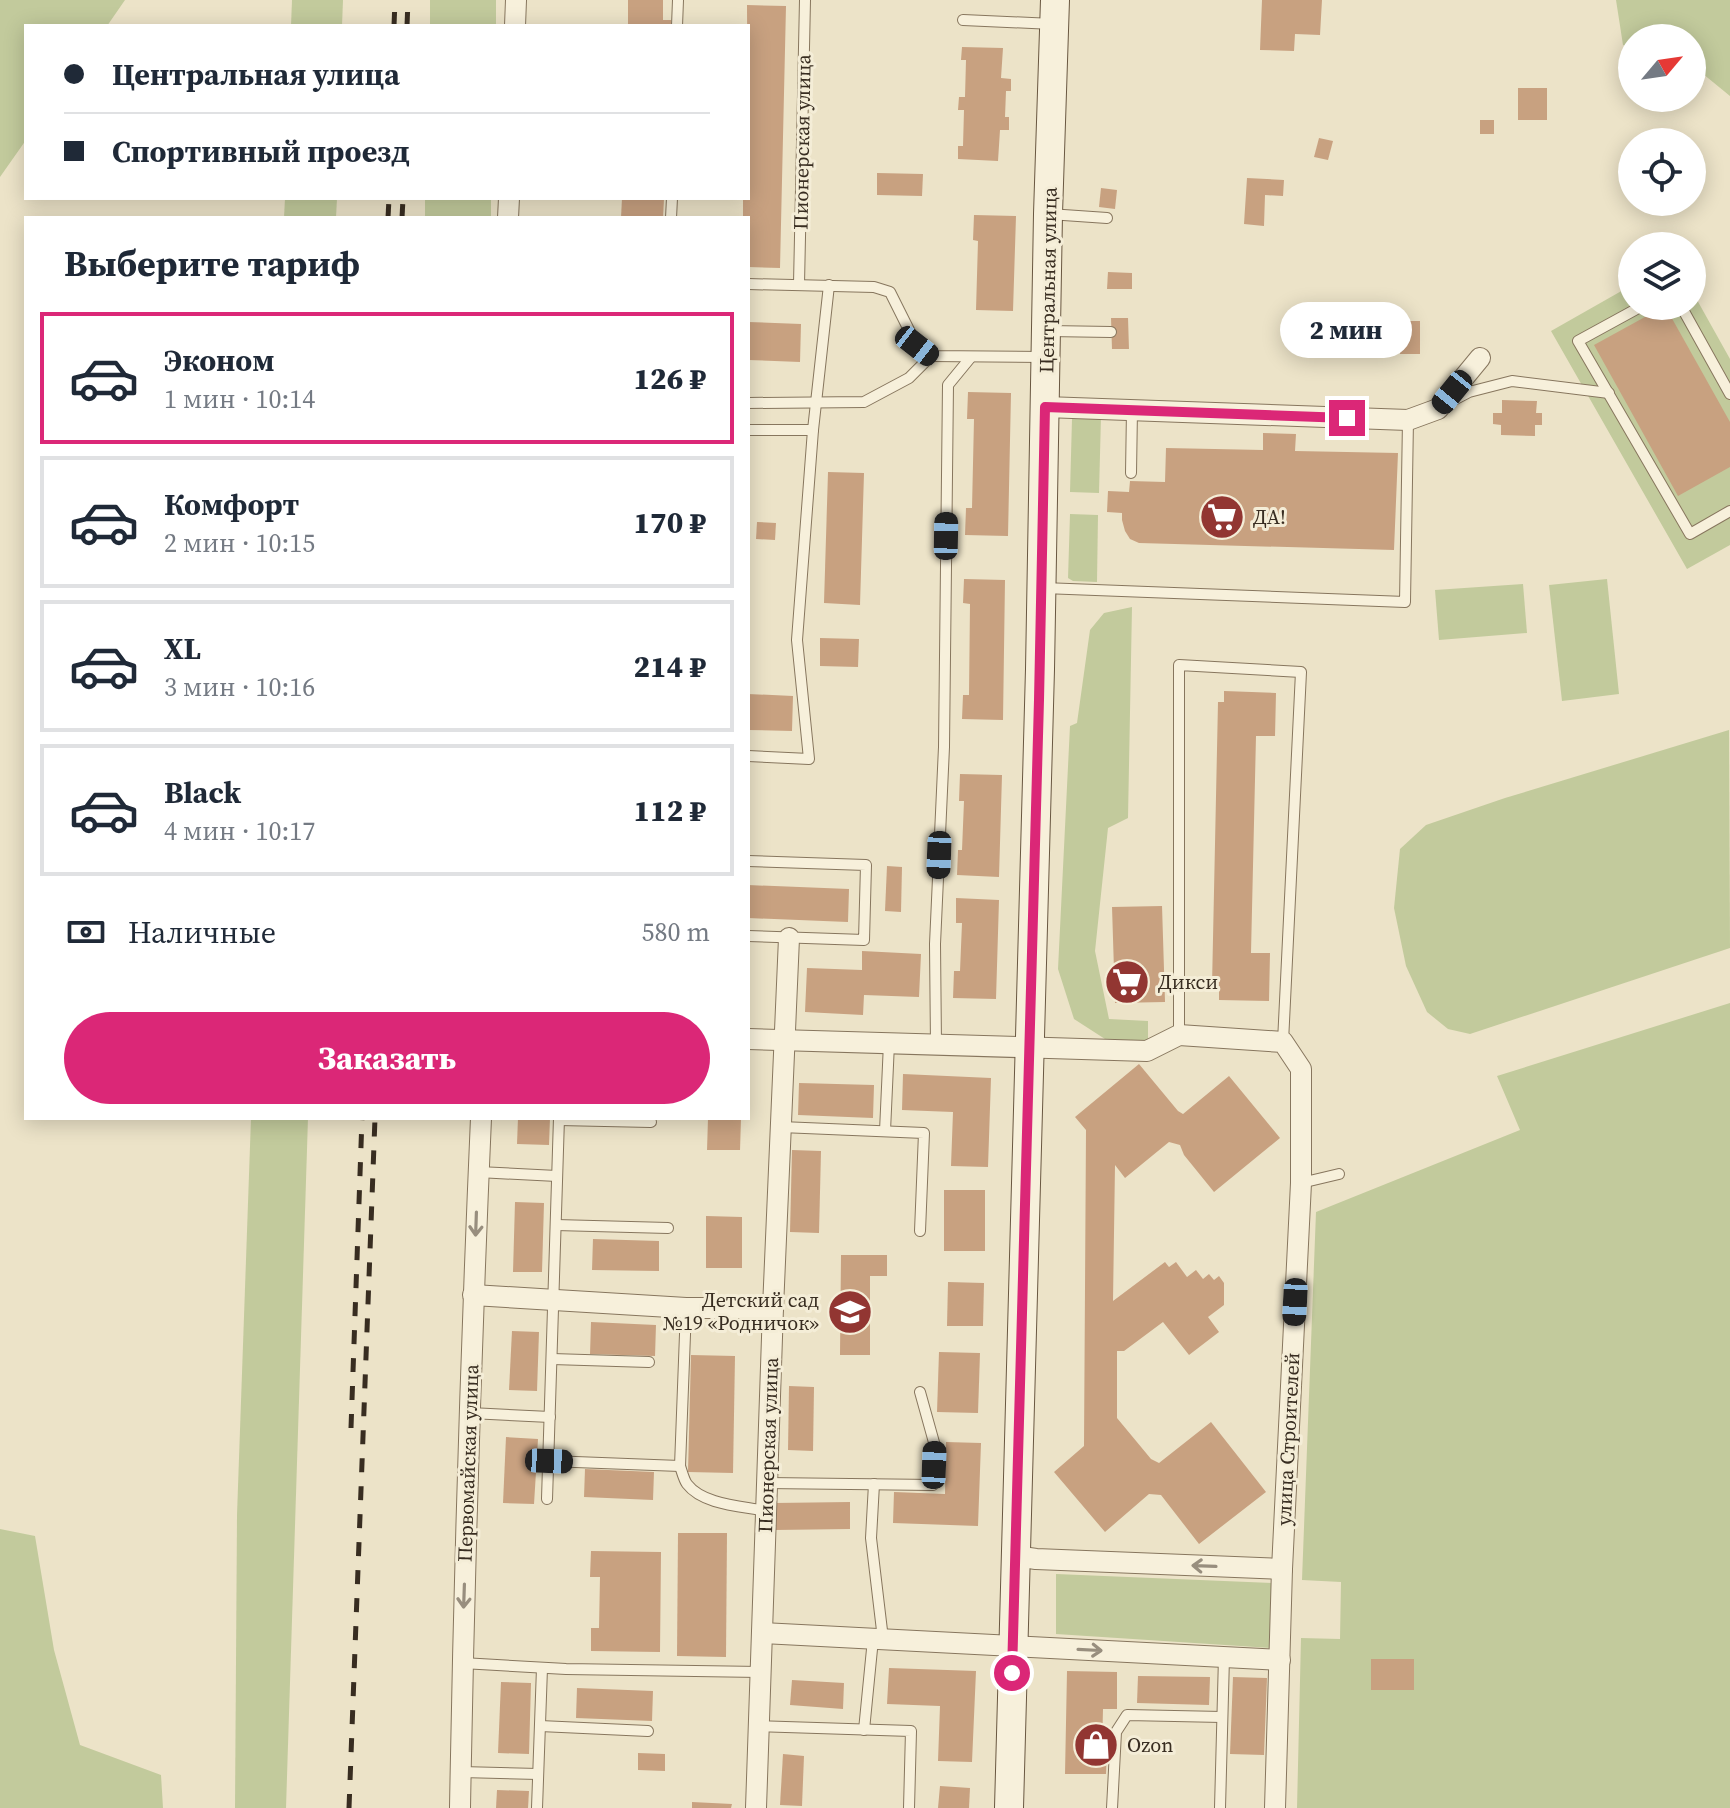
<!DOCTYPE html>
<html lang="ru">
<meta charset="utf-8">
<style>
body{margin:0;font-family:"Source Serif 4",serif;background:#f2f2f3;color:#1f2937;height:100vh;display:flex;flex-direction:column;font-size:30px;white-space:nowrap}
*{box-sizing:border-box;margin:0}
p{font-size:26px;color:#747a83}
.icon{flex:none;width:44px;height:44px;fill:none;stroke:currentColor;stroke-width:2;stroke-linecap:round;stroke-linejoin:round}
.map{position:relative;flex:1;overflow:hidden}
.side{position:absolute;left:24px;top:216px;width:726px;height:904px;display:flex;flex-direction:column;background:#fff;border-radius:0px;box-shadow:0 4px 20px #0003}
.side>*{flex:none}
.top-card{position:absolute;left:24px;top:24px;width:726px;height:176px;border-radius:0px;box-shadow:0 4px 20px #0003;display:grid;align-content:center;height:176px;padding:0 40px;background:#fff}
.needle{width:52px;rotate:61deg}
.buttons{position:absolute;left:1618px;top:24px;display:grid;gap:16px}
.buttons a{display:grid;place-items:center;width:88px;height:88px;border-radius:50%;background:#fff;box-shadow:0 4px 20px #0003;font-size:40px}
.end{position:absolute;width:36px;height:36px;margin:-18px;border:10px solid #db2777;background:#fff;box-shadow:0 0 0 4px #fff}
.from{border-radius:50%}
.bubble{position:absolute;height:56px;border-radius:28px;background:#fff;box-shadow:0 4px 20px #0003;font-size:26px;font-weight:800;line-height:56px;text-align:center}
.car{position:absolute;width:24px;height:48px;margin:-24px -12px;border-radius:10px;box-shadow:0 0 6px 2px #0007;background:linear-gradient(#222 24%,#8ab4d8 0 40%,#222 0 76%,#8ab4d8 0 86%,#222 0)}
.top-card b{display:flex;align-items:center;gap:28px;height:76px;font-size:30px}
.top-card b+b{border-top:2px solid #e0e1e3}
.top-card i{width:20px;height:20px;background:#1f2937}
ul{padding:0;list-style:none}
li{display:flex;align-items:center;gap:24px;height:132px;margin:0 16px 12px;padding:0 24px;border:4px solid #e0e1e3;border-radius:0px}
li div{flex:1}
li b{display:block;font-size:30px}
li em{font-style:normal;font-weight:800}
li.active{border-color:#db2777}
li>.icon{width:72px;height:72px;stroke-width:1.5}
h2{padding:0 40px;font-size:36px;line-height:96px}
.pay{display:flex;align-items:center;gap:20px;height:88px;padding:0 40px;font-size:30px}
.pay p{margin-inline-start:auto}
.button{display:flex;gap:16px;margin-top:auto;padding:16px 40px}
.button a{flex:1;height:92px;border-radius:48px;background:#db2777;color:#fff;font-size:32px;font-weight:800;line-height:92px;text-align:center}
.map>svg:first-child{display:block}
.green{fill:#c2ca9c}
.building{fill:#c8a180}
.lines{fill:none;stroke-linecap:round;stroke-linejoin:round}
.service-casing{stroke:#87765e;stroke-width:12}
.minor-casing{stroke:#87765e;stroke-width:22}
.secondary-casing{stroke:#695741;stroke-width:30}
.service{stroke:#f7f0db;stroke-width:10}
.minor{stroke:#f7f0db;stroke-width:20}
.secondary{stroke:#f7f0db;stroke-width:28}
.rail{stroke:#382d21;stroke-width:5;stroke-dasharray:14 14;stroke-linecap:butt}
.oneway{stroke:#988e7e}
.route{stroke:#db2777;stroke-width:10}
.labels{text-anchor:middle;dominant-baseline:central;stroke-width:6;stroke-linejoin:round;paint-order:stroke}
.street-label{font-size:20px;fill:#382d21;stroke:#f4edd7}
.poi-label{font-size:20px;fill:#382d21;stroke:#f4edd7;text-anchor:start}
</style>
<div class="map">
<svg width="1730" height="1808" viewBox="0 0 1730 1808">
<rect width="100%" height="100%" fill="#ece3c8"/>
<!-- green -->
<g class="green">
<polygon points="0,0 125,0 107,26 26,26 26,140 0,177"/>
<polygon points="292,0 343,0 342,26 291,26"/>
<rect x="430" y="0" width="66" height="26"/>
<polygon points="1730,0 1730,96 1697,69 1692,67 1692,38 1632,38 1632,48 1623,45 1616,0"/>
<polygon points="285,198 337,198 336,218 284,218"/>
<rect x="425" y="198" width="66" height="20"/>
<polygon points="1632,285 1632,306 1692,306 1692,291 1730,359 1730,545 1687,569 1551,331"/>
<polygon points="1078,416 1101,416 1099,493 1070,492 1072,419"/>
<polygon points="1070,514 1098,515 1097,582 1073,581 1068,578"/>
<polygon points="1607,579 1619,694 1562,701 1549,585"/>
<polygon points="1523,584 1527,633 1439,640 1435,590"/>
<polygon points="1132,607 1128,818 1108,828 1095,951 1109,1019 1148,1021 1148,1042 1105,1039 1074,1019 1058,969 1070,726 1077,723 1090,630 1104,613"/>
<polygon points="1729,730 1730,948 1470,1034 1448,1029 1427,1012 1406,966 1394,908 1400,849 1426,825 1505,798"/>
<polygon points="1730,1003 1730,1808 1297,1808 1301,1638 1340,1639 1341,1582 1302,1580 1316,1212 1520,1130 1497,1076"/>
<polygon points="251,1118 308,1118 286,1808 235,1808 237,1515"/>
<polygon points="0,1529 35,1536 54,1650 80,1745 161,1775 163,1808 0,1808"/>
<polygon points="1056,1574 1272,1583 1271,1648 1056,1634"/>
</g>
<!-- building -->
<g class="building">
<polygon points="628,0 663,0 663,20 671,20 671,26 628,26"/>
<polygon points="1262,0 1322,0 1320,35 1295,34 1294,51 1260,50"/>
<polygon points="747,5 786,6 780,268 748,267 748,218 743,218 743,198 748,198"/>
<polygon points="962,47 1003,48 1001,78 1011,79 1011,91 1006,91 1005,117 1009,117 1009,130 1000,130 998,161 958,159 958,146 963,146 964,110 958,110 959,97 965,97 966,60 961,60"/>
<rect x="1518" y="88" width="29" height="32"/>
<rect x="1480" y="120" width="14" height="14"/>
<polygon points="1319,138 1333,141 1328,160 1314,157"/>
<polygon points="877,173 923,174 922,196 877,195"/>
<polygon points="1247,178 1284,180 1283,196 1265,195 1264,226 1244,224"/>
<polygon points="1101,188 1117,190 1115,209 1099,207"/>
<polygon points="622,198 664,199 663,218 621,218"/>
<polygon points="974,215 1016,216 1013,311 976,310 978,241 973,240"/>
<polygon points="1108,272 1132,273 1132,289 1107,289"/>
<polygon points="1665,306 1730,422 1730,467 1678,496 1594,345"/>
<polygon points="1111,318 1128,318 1129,349 1112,349"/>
<rect x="1400" y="321" width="20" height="33"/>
<polygon points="748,322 801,324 800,362 748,360"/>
<polygon points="968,392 1011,393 1008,536 965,535 966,508 972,508 974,419 967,419"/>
<polygon points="1502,400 1537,401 1536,413 1542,413 1542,425 1535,425 1535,436 1501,435 1501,425 1493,424 1493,413 1502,413"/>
<polygon points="1263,433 1296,434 1295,451 1398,453 1394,550 1139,543 1130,539 1125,531 1122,520 1122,513 1107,512 1108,491 1129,492 1130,481 1165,482 1166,448 1263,450"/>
<polygon points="828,472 864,473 860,605 824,603"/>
<polygon points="757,522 776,523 775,540 756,539"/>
<polygon points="964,579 1005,580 1003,720 962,719 963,695 969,695 970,604 963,603"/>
<polygon points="820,638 859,639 858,667 820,666"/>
<polygon points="1224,691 1276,693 1275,736 1256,736 1251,953 1270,953 1269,1001 1219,1000 1219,986 1212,986 1218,702 1224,702"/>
<polygon points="748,694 793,696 792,731 748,730"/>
<polygon points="960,774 1002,775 999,877 957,875 958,850 962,850 964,801 959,801"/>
<polygon points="887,866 902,867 901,912 885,911"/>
<polygon points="748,885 849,889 848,922 748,918"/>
<polygon points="956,898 999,900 996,999 953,998 954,971 960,971 962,923 956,923"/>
<polygon points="1162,906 1165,1002 1115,1003 1112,907"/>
<polygon points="862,951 921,954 919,997 864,995 863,1015 805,1012 807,968 862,970"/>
<polygon points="1139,1064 1178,1111 1183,1114 1229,1076 1280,1138 1214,1192 1184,1155 1180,1145 1169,1142 1125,1178 1115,1165 1113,1301 1165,1262 1169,1267 1176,1262 1187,1277 1196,1270 1203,1279 1209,1274 1214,1280 1219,1276 1224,1283 1224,1305 1208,1317 1219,1332 1189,1355 1163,1322 1124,1351 1117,1351 1117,1418 1151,1459 1159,1463 1211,1422 1266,1492 1199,1544 1161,1495 1149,1494 1105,1532 1054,1472 1084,1446 1086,1130 1075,1117"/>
<polygon points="903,1074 991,1078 988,1167 951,1166 953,1112 902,1110"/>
<polygon points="799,1083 874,1085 873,1118 798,1115"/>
<polygon points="518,1118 550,1118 549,1145 517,1144"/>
<polygon points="708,1118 741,1118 740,1150 707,1150"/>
<polygon points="792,1150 821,1151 819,1233 790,1232"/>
<rect x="944" y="1190" width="41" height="61"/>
<polygon points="515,1202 544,1203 542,1272 513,1272"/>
<polygon points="706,1216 742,1217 742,1268 706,1268"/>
<polygon points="593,1239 659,1241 659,1271 592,1270"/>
<polygon points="841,1255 887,1255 887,1276 870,1276 870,1355 840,1355"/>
<polygon points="948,1282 984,1283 983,1326 947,1326"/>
<polygon points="591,1322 656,1325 655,1356 590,1354"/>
<polygon points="512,1331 539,1332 537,1391 509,1390"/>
<polygon points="939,1352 980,1353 978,1413 937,1412"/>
<polygon points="691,1355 735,1356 733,1473 688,1472"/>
<polygon points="789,1386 814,1387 813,1451 788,1450"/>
<polygon points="506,1437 538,1439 534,1504 503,1503"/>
<polygon points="946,1442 981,1443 978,1526 893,1523 894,1492 945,1494"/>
<polygon points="585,1469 654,1472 653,1500 584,1497"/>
<polygon points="850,1502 850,1529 775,1530 774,1503"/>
<polygon points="678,1533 727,1533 726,1657 677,1656"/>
<polygon points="591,1551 661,1552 660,1652 591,1651 591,1628 599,1628 600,1577 590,1577"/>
<rect x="1371" y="1659" width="43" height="31"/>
<polygon points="889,1668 976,1671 972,1762 938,1761 940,1706 887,1704"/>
<polygon points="1067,1671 1117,1672 1117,1709 1103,1709 1102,1749 1107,1749 1106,1774 1065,1774"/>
<polygon points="1138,1676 1210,1677 1209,1705 1137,1703"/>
<polygon points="1233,1677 1267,1678 1264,1755 1230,1754"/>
<polygon points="792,1680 844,1683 843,1709 790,1705"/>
<polygon points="501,1682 531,1683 529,1754 498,1753"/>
<polygon points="577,1688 653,1691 652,1721 576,1718"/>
<polygon points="638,1753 665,1754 665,1771 638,1770"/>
<polygon points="783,1754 804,1756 802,1806 780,1805"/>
<polygon points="940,1786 970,1788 969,1808 938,1808"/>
<polygon points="497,1790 529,1791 528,1808 496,1808"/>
<polygon points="692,1802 732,1804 731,1808 692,1808"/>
</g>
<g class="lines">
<!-- service casing -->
<g class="service-casing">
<g id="service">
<polyline points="963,20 1053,24"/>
<polyline points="677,26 678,0"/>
<polyline points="1049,214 1107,218"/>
<polyline points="671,218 672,198"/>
<polyline points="748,284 874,287 890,292 917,346 931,356 1044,357"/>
<polyline points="799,284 805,0"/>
<polyline points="1642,306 1578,341 1690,534 1730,511"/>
<polyline points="1681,306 1730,394"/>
<polyline points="1049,331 1111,332"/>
<polyline points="1450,402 1469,392 1512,381 1609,393"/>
<polyline points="748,403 864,402 909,378 931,356"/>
<polyline points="748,430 813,430"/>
<polyline points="1131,473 1132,410"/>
<polyline points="1043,588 1405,602 1408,420"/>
<polyline points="748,756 809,759 797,640 813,430 829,285"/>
<polyline points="748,861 866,865 864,940 748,936"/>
<polyline points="1179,1035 1179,665 1301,672 1283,1042"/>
<polyline points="936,1045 935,944 944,747 948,385 971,357"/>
<polyline points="559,1120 651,1122"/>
<polyline points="781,1127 924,1133 920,1231"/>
<polyline points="885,1131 889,1043"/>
<polyline points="478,1172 557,1176"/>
<polyline points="1301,1183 1339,1174"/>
<polyline points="556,1225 668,1228"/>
<path d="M686 1308 680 1466C682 1472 684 1480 687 1484 703 1505 742 1506 766 1511"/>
<polyline points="552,1359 649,1362"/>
<polyline points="470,1413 550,1417"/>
<polyline points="549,1461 680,1466"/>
<polyline points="767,1483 933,1485 935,1446 920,1392"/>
<polyline points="874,1484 871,1538 883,1639"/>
<polyline points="547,1499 559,1118"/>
<polyline points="462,1663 566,1669 760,1672"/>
<polyline points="540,1726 648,1731"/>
<polyline points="758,1726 911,1731 909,1808"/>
<polyline points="864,1730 873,1639"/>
<polyline points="461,1772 538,1774"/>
<polyline points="537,1808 542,1668"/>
<polyline points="1112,1808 1116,1732 1127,1715 1222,1717"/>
<polyline points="1220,1808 1224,1657"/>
</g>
</g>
<!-- minor casing -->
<g class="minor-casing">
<g id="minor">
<polyline points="515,26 516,0"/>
<polyline points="508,218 509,198"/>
<polyline points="1045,407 1408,420 1438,409 1480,358"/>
<polyline points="748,1039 1147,1051 1179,1035 1283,1042 1301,1069 1301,1183 1282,1569 1275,1808"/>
<polyline points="473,1295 686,1308 773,1308"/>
<polyline points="1015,1556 1036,1559 1282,1569"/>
<polyline points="762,1633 1280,1660"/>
<path d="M460 1808C464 1578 471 1348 481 1118"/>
<polyline points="756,1808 773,1308 789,938"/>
</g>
</g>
<!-- secondary casing -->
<g class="secondary-casing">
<polyline id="secondary" points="1009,1808 1040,669 1048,214 1055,0"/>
</g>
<!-- service -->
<use href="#service" class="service"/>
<!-- minor -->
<use href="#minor" class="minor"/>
<!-- secondary -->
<use href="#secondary" class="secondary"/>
<!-- rail -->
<g class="rail">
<polyline points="394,26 395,0"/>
<polyline points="407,26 408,0"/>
<polyline points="388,218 389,198"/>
<polyline points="402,218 403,198"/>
<polyline points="351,1428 362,1118"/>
<polyline points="349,1808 375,1118"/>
</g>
</g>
<!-- one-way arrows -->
<defs><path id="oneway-shaft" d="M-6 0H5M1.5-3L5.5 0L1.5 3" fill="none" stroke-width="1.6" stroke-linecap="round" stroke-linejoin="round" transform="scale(2)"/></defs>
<g class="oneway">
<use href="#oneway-shaft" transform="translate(476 1224) rotate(92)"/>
<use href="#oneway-shaft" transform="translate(1204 1566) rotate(-178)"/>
<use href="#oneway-shaft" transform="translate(464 1596) rotate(92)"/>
<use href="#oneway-shaft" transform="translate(1090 1650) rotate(3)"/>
</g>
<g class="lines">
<!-- route -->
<polyline class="route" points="1012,1673 1039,700 1045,407 1347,418"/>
</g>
<!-- icons -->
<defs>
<g id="supermarket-disc" transform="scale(2.3)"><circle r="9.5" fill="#923632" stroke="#f4edd7"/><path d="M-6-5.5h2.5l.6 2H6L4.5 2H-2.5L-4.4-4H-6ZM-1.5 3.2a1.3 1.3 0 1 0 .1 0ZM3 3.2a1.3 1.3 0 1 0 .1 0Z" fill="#fff"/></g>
<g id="school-disc" transform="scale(2.3)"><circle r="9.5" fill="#923632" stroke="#f4edd7"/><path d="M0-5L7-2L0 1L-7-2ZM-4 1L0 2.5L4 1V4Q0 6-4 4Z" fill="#fff"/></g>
<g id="shop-disc" transform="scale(2.3)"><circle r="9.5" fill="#923632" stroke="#f4edd7"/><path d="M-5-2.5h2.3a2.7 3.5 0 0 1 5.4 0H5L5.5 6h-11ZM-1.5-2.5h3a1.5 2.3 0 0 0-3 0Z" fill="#fff"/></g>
</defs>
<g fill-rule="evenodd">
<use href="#supermarket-disc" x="1222" y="517"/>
<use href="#supermarket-disc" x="1127" y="982"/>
<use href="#school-disc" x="850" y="1312"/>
<use href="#shop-disc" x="1096" y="1745"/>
</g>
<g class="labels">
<!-- street labels -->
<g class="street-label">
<text transform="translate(802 142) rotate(-89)">Пионерская улица</text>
<text transform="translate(1048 280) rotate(-89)">Центральная улица</text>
<text transform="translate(1288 1439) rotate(-87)">улица Строителей</text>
<text transform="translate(768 1445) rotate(-88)">Пионерская улица</text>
<text transform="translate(468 1463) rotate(-88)">Первомайская улица</text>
</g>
<!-- poi labels -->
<g class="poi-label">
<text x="1253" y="517">ДА!</text>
<text x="1158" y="982">Дикси</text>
<text x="819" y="1300" text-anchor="end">Детский сад<tspan x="819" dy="23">№19 «Родничок»</tspan></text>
<text x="1127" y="1745">Ozon</text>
</g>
</g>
</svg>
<div class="buttons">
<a><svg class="needle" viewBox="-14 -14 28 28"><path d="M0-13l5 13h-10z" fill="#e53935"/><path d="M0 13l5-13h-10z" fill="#747a83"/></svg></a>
<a><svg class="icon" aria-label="locate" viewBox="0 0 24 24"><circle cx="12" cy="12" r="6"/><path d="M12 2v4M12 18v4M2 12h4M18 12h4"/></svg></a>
<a><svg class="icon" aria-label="layers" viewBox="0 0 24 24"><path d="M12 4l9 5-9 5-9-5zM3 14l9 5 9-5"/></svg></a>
</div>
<i class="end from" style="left:1012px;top:1673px"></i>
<i class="end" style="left:1347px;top:418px"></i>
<div class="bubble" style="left:1280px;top:302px;width:132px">2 мин</div>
<i class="car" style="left:917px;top:346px;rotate:128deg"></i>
<i class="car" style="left:1452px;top:392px;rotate:219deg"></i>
<i class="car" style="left:946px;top:536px;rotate:1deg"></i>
<i class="car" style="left:939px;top:855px;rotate:182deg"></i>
<i class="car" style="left:1295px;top:1302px;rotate:183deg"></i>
<i class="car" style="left:549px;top:1461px;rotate:92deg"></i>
<i class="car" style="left:934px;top:1465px;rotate:2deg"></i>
<div class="top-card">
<b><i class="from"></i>Центральная улица</b>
<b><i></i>Спортивный проезд</b>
</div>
<section class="side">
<h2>Выберите тариф</h2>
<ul>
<li class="active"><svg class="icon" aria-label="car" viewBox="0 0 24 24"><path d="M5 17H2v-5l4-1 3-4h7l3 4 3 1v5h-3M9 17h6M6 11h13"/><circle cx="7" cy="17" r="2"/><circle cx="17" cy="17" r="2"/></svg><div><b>Эконом</b><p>1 мин · 10:14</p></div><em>126 ₽</em></li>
<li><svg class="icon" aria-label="car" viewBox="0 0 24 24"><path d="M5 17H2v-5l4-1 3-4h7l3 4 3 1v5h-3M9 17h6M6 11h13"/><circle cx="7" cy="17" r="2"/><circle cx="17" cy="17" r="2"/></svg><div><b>Комфорт</b><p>2 мин · 10:15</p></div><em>170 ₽</em></li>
<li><svg class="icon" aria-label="car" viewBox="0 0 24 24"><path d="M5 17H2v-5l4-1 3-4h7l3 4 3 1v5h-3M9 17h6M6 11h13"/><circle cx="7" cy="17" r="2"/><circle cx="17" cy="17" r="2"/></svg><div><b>XL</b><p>3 мин · 10:16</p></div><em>214 ₽</em></li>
<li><svg class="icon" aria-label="car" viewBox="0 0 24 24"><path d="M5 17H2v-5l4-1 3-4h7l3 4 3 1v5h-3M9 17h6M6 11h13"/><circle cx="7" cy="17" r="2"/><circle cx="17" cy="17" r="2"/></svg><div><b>Black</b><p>4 мин · 10:17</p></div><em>112 ₽</em></li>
</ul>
<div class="pay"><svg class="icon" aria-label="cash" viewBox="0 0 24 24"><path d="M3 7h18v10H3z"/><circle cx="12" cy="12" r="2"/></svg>Наличные<p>580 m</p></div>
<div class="button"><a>Заказать</a></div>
</section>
</div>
